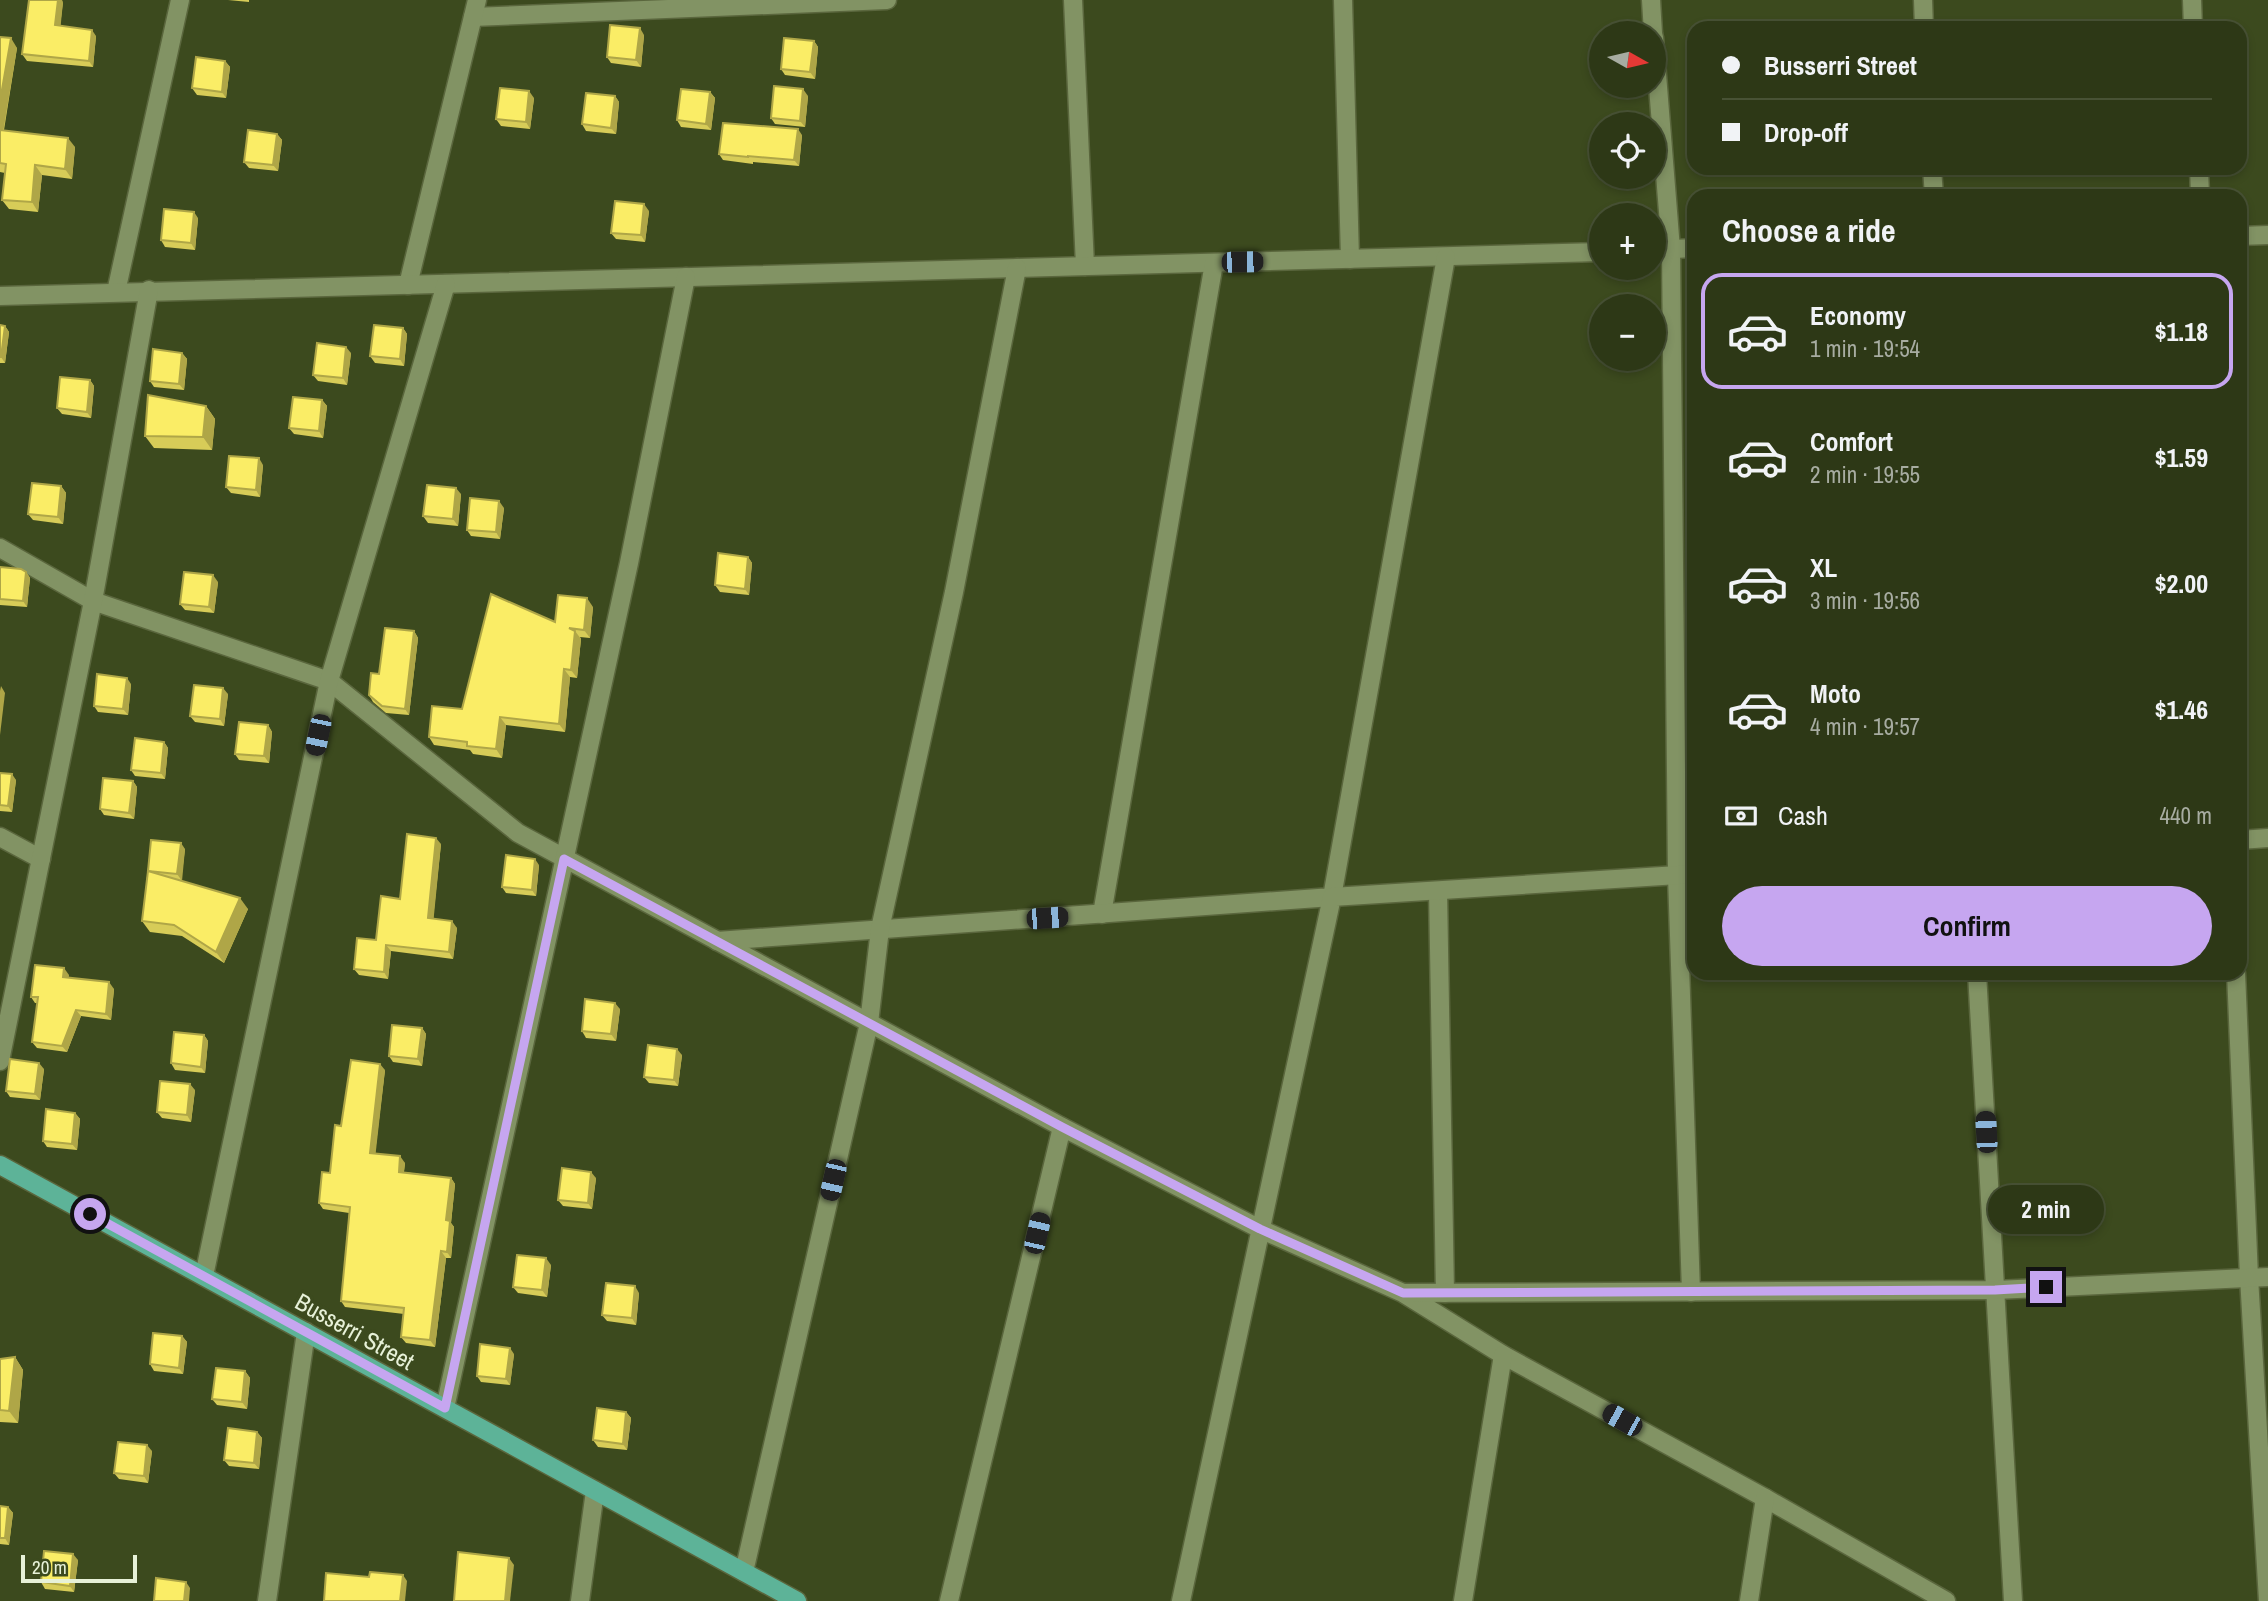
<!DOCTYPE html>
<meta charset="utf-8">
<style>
body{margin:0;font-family:"Archivo Narrow",sans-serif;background:#394323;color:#f1f3f6;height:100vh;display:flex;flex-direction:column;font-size:26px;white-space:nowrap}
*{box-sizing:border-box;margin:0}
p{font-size:23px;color:#a7aca1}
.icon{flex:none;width:38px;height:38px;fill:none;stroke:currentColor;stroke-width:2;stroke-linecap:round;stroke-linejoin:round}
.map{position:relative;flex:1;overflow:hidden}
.sheet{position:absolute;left:1687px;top:189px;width:560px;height:791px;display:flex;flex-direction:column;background:#2d3816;border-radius:21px;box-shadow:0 4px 10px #0003,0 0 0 2px #485235}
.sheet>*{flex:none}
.top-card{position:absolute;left:1687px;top:21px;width:560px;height:154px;border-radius:21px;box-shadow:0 4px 10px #0003,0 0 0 2px #485235;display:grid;align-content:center;height:154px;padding:0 35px;background:#2d3816}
.needle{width:46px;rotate:98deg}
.fabs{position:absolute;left:1589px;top:21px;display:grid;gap:14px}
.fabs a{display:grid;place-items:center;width:77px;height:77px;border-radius:50%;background:#2d3816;box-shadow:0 4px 10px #0003,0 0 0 2px #485235;font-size:35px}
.scale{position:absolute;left:21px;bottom:18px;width:116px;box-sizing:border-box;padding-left:7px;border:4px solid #e7f1d8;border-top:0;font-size:19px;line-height:24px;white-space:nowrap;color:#e7f1d8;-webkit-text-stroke:5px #3c4a1e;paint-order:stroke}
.end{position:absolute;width:32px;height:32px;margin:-16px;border:9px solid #c6a6f0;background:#111;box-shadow:0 0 0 4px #111}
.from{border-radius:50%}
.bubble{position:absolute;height:49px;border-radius:24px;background:#2d3816;box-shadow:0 4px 10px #0003,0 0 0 2px #485235;font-size:23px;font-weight:800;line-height:49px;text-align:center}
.car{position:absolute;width:21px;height:42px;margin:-21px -10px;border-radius:9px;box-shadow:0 0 5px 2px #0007;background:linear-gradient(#222 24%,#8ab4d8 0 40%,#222 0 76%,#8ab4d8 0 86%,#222 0)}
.top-card b{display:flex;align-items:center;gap:24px;height:66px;font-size:26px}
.top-card b+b{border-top:2px solid #485235}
.top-card i{width:18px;height:18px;background:#f1f3f6}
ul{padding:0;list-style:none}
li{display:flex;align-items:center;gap:21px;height:116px;margin:0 14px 10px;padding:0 21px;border:4px solid transparent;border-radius:21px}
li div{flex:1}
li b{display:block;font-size:26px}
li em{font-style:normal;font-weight:800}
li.selected{border-color:#c6a6f0}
li>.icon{width:63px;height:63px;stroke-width:1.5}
h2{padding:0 35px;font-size:32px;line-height:84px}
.pay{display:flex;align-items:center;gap:18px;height:77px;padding:0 35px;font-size:26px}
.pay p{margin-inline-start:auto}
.action{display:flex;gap:14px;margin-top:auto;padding:14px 35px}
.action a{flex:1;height:80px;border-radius:42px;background:#c6a6f0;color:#111;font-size:28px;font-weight:800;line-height:80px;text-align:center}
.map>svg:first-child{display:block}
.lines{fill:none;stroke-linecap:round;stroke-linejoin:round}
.minor-casing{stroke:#5a663d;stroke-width:21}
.major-casing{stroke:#5a663d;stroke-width:21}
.minor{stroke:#829364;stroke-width:18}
.major{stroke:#5db398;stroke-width:18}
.wall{fill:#d7cc58}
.shaded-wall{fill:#afa647}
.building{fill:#faed66;stroke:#afa647;stroke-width:2}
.route{stroke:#c6a6f0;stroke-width:9}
.labels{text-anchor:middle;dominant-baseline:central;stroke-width:7;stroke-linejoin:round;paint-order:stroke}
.street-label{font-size:24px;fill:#e7f1d8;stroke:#3c4a1e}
</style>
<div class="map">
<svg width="2268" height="1601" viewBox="0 0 2268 1601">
<rect width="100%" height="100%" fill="#3c4a1e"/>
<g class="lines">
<!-- minor casing -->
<g class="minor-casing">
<g id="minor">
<polyline points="1073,0 1085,266"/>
<polyline points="1343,0 1350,259"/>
<polyline points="1651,0 1653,33"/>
<polyline points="1923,0 1924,28"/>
<polyline points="2192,0 2193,28"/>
<polyline points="473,17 887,0"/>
<polyline points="1654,37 1671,249 1677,876 1691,1292"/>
<polyline points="1932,168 1934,196"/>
<polyline points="2199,168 2200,196"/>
<polyline points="2240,236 2268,235"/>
<polyline points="1654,250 1694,248"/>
<polyline points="408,285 477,0"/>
<polyline points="116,292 180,0"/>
<polyline points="0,296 1601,252"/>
<polyline points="0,548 93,601 329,681 518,833 1062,1127 1260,1229 1403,1293 1503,1355 1765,1498 1946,1601"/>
<polyline points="0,837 41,859"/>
<polyline points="2240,840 2268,838"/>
<polyline points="1438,891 1445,1293"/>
<polyline points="1102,914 1214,263"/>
<polyline points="717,941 1332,897 1446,257"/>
<polyline points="1977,973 2013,1601"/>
<polyline points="2236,973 2249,1277 2268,1601"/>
<polyline points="0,1061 93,601 149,290"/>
<polyline points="204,1276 329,681 446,284"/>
<polyline points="1404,1293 1995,1290 2268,1277"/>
<polyline points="445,1408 629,563 686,277"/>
<polyline points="744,1572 869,1023 880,929 954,592 1017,268"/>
<polyline points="267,1601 306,1332"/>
<polyline points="580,1601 595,1491"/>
<polyline points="949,1601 1062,1127"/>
<polyline points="1181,1601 1332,897 1694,874"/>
<polyline points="1463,1601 1503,1355"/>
<polyline points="1749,1601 1765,1498"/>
</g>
</g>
<!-- major casing -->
<g class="major-casing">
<polyline id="major" points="0,1165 797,1601"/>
</g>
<!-- minor -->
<use href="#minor" class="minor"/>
<!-- major -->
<use href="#major" class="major"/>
</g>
<!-- wall -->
<g class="wall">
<polygon points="228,0 249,0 249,2"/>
<polygon points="63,2 60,26 96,36 93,67 27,61 22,54"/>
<polygon points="644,35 641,67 611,63 607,57"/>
<polygon points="0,37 17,48 4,130 75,147 72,179 42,175 38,212 9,209 2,200 5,173 0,172"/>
<polygon points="814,41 818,47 815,79 785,75 781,69"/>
<polygon points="225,61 230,67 226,98 197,95 192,88"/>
<polygon points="710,92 715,98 711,130 681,127 677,120"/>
<polygon points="615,96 619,102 616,134 586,131 582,124"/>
<polygon points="808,96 805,127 775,124 771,118"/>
<polygon points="534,98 530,129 501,126 496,119"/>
<polygon points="277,134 282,140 278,171 249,168 244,162"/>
<polygon points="802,135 799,166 753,162 753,164 723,160 719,154"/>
<polygon points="649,211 645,242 616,239 611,233"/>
<polygon points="198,218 195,250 165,247 161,240"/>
<polygon points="0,325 5,326 9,332 5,363 0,363"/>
<polygon points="403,328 407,334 404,366 375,363 370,356"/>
<polygon points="182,353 187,359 184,390 154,387 150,381"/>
<polygon points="351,353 347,385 318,381 313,375"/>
<polygon points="90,380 94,386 91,418 62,414 57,408"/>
<polygon points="322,400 327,406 323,438 294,434 289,428"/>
<polygon points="206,406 215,419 212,450 154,448 145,436"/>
<polygon points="263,465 260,497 231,493 226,487"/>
<polygon points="61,486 66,493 63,524 33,520 28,514"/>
<polygon points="461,494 458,526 428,523 423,516"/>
<polygon points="504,508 500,539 471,536 467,530"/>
<polygon points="748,557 752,563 749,595 720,592 715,585"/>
<polygon points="0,567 26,572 30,578 27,607 0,605"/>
<polygon points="218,582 214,613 185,610 180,604"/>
<polygon points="593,607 590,638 580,637 581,639 577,678 570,677 565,732 506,725 502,758 473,754 470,750 434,745 429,737 462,709 555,622"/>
<polygon points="414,631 418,638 409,715 386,713 373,702 369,695 379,674"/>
<polygon points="131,684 128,715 98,712 94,706"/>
<polygon points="228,694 224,726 195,722 190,716"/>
<polygon points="268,725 272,732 269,763 239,760 235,754"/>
<polygon points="164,742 168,748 165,779 135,776 131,770"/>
<polygon points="0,773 16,780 12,812 0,811"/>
<polygon points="133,781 137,787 134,819 104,815 100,809"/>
<polygon points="151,840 185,849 181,881 248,909 224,963 182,936 150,932 142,921"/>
<polygon points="441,844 433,919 457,928 453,959 391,951 388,979 359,975 354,969 376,940 400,899"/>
<polygon points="539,865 536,896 506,893 502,887"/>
<polygon points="69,975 68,977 114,989 111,1020 81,1016 67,1052 37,1048 32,1042 37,1003 35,1003 31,997"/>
<polygon points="620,1009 616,1041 586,1038 582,1031"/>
<polygon points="422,1028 426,1034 422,1066 393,1062 389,1056"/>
<polygon points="204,1035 208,1041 205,1073 175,1070 171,1063"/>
<polygon points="682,1055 678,1086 649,1083 644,1077"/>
<polygon points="44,1069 40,1100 10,1097 6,1091"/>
<polygon points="385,1070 375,1153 405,1163 404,1172 451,1178 455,1184 451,1223 454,1227 451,1258 446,1258 435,1347 406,1343 401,1337 404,1314 345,1307 341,1301 349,1213 323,1209 319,1203 330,1173 341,1126"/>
<polygon points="195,1090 191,1122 162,1118 157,1112"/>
<polygon points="75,1113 80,1119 77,1150 47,1147 43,1141"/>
<polygon points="596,1178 592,1209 563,1206 558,1200"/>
<polygon points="551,1265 547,1297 518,1293 513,1287"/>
<polygon points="639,1293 636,1325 607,1321 602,1315"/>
<polygon points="182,1336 187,1342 183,1374 154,1371 150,1364"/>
<polygon points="514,1354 510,1385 481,1382 477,1376"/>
<polygon points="15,1357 23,1370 18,1423 0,1422 0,1359"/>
<polygon points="245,1371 250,1378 247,1409 217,1405 212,1399"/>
<polygon points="626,1412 631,1418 627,1450 598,1447 593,1440"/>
<polygon points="257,1432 262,1438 259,1469 229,1466 224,1460"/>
<polygon points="152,1451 148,1483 119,1479 114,1473"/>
<polygon points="0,1506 8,1507 13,1513 9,1545 0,1544"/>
<polygon points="78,1560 74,1592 45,1589 41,1582"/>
</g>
<!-- shaded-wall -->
<g class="shaded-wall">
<polygon points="58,0 62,0 63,2 60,32 55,25"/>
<polygon points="640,28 644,35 641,67 636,60"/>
<polygon points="92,30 96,36 93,67 89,61"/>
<polygon points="11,38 17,48 2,139 0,136 0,101"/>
<polygon points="814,41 818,47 815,79 810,72"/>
<polygon points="225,61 230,67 226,98 222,92"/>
<polygon points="803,89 808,96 805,127 800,121"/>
<polygon points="529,91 534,98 530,129 526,122"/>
<polygon points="710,92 715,98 711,130 706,124"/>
<polygon points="615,96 619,102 616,134 611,128"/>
<polygon points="798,129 802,135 799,166 794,160"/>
<polygon points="277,134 282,140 278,171 273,165"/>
<polygon points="68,138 75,147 72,179 65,169"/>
<polygon points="35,165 42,175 38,212 32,202"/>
<polygon points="644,204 649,211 645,242 641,235"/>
<polygon points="194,212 198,218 195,250 191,243"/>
<polygon points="5,326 9,332 5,363 1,357"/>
<polygon points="403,328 407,334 404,366 400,359"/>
<polygon points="346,347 351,353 347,385 343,378"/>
<polygon points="182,353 187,359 184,390 179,384"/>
<polygon points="90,380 94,386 91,418 87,412"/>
<polygon points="322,400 327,406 323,438 319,431"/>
<polygon points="206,406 215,419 212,450 203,437"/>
<polygon points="259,458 263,465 260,497 256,490"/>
<polygon points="61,486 66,493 63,524 58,517"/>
<polygon points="456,488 461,494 458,526 453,519"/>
<polygon points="499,501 504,508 500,539 496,532"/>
<polygon points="748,557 752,563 749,595 745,589"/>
<polygon points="26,572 30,578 27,607 23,601"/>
<polygon points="213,575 218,582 214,613 209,607"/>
<polygon points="587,598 593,607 590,638 584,630"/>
<polygon points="414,631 418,638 409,715 405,709"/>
<polygon points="575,631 581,639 577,678 571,670"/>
<polygon points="564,669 570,677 565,732 559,724"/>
<polygon points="127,678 131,684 128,715 123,709"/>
<polygon points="1,686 5,693 0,735 0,691"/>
<polygon points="223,688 228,694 224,726 220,719"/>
<polygon points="500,717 506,725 502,758 496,749"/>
<polygon points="268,725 272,732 269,763 264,756"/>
<polygon points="164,742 168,748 165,779 161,773"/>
<polygon points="12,774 16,780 12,812 8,806"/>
<polygon points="133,781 137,787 134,819 129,813"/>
<polygon points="436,838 441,844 433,925 428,918"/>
<polygon points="181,843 185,849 182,881 177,874"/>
<polygon points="535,859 539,865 536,896 532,890"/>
<polygon points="240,898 248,909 224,963 216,952"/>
<polygon points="452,921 457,928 453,959 449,952"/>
<polygon points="386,945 391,951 388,979 384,972"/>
<polygon points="64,968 69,975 68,983 63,977"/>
<polygon points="109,982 114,989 111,1020 106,1014"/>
<polygon points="615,1003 620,1009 616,1041 611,1034"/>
<polygon points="76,1010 81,1016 67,1052 62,1046"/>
<polygon points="422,1028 426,1034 422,1066 418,1059"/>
<polygon points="204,1035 208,1041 205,1073 201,1067"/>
<polygon points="677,1049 682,1055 678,1086 674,1080"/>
<polygon points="39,1063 44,1069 40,1100 35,1094"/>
<polygon points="380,1064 385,1070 375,1159 370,1153"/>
<polygon points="190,1084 195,1090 191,1122 187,1115"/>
<polygon points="75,1113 80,1119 77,1150 72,1144"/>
<polygon points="400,1156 405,1163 403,1178 399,1172"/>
<polygon points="591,1172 596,1178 592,1209 588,1203"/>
<polygon points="451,1178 455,1184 451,1223 454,1227 451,1258 447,1252 446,1220"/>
<polygon points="441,1251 446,1258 435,1347 430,1340"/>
<polygon points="546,1258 551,1265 547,1297 542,1290"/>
<polygon points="635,1286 639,1293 636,1325 632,1318"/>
<polygon points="182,1336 187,1342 183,1374 179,1368"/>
<polygon points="510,1348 514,1354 510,1385 506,1379"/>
<polygon points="15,1357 23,1370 18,1423 9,1411"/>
<polygon points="245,1371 250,1378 247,1409 242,1402"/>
<polygon points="626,1412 631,1418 627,1450 623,1444"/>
<polygon points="257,1432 262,1438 259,1469 254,1463"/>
<polygon points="147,1445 152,1451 148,1483 144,1476"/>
<polygon points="8,1507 13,1513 9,1545 5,1538"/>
<polygon points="73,1554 78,1560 74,1592 70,1586"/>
<polygon points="509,1558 514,1565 510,1601 505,1601"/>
<polygon points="403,1575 407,1581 405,1601 400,1601"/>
<polygon points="186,1582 190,1588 189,1601 184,1601"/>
</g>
<!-- building -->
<g class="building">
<polygon points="29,0 58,0 55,25 92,30 89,61 22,54"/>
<polygon points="610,25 640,28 636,60 607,57"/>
<polygon points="0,37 11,38 0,101"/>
<polygon points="784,38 814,41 810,72 781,69"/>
<polygon points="196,57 225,61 222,92 192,88"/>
<polygon points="774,86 803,89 800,121 771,118"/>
<polygon points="500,88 529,91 526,122 496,119"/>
<polygon points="681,89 710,92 706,124 677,120"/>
<polygon points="586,93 615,96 611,128 582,124"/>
<polygon points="723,123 798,129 794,160 748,156 748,157 719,154"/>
<polygon points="0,130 68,138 65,169 35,165 32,202 2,200 6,164 0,163"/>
<polygon points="248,130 277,134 273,165 244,162"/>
<polygon points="615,201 644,204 641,235 611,233"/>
<polygon points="164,209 194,212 191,243 161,240"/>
<polygon points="0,325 5,326 1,357 0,357"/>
<polygon points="374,325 403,328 400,359 370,356"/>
<polygon points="317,343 346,347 343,378 313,375"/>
<polygon points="153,349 182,353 179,384 150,381"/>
<polygon points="60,377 90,380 87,412 57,408"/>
<polygon points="148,395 206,406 203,437 145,436"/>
<polygon points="293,397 322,400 319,431 289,428"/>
<polygon points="229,456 259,458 256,490 226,487"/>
<polygon points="32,483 61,486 58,517 28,514"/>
<polygon points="427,485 456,488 453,519 423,516"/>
<polygon points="470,498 499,501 496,532 467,530"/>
<polygon points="718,553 748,557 745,589 715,585"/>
<polygon points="0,567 21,569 26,572 23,601 0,599"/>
<polygon points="184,572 213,575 209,607 180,604"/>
<polygon points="491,594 555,622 558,595 587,598 584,630 569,628 575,631 571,670 564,669 559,724 500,717 496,749 467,746 467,742 429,737 432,706 462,709"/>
<polygon points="385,628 414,631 405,709 382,706 369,695 371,673 379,674"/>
<polygon points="97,674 127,678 123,709 94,706"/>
<polygon points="194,685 223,688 220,719 190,716"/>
<polygon points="239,722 268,725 264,756 235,754"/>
<polygon points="135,738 164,742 161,773 131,770"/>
<polygon points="0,773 12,774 8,806 0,805"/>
<polygon points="103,778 133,781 129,813 100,809"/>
<polygon points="407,834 436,838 428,918 452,921 449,952 386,945 384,972 354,969 357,938 376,940 381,896 400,899"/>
<polygon points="151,840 181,843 177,874 148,871"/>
<polygon points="506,855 535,859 532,890 502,887"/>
<polygon points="148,871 240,898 216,952 174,925 142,921"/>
<polygon points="35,965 64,968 63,977 109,982 106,1014 76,1010 62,1046 32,1042 38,997 31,997"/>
<polygon points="585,999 615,1003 611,1034 582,1031"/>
<polygon points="392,1025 422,1028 418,1059 389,1056"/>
<polygon points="174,1032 204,1035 201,1067 171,1063"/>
<polygon points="648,1045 677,1049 674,1080 644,1077"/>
<polygon points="10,1059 39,1063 35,1094 6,1091"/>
<polygon points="351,1060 380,1064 370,1153 400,1156 399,1172 451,1178 446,1220 450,1221 447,1252 441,1251 430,1340 401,1337 404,1308 341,1301 350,1207 319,1203 322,1172 330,1173 335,1125 341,1126"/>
<polygon points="160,1081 190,1084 187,1115 157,1112"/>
<polygon points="46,1109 75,1113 72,1144 43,1141"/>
<polygon points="562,1168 591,1172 588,1203 558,1200"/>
<polygon points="517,1255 546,1258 542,1290 513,1287"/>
<polygon points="606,1283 635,1286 632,1318 602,1315"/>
<polygon points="153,1333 182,1336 179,1368 150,1364"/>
<polygon points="480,1344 510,1348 506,1379 477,1376"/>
<polygon points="15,1357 9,1411 0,1410 0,1359"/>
<polygon points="216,1368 245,1371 242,1402 212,1399"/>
<polygon points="597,1408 626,1412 623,1444 593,1440"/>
<polygon points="228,1428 257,1432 254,1463 224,1460"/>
<polygon points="118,1442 147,1445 144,1476 114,1473"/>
<polygon points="0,1506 8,1507 5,1538 0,1538"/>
<polygon points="44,1551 73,1554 70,1586 41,1582"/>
<polygon points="458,1552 509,1558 505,1601 454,1601"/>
<polygon points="370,1572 403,1575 400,1601 324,1601 326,1573 369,1577"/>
<polygon points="156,1578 186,1582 184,1601 154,1601"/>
</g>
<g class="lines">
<!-- route -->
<polyline class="route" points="90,1214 445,1408 564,859 1062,1127 1260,1229 1403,1293 1995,1290 2046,1287"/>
</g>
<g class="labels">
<!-- street labels -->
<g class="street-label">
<text transform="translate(355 1331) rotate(29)">Busserri Street</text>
</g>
</g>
</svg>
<div class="fabs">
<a><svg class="needle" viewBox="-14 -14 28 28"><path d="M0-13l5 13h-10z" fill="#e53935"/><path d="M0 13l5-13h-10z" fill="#a7aca1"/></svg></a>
<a><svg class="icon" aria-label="locate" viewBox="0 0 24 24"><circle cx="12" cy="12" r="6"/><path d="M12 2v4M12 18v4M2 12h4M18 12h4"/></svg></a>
<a>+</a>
<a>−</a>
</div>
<div class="scale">20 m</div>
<i class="end from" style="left:90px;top:1214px"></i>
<i class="end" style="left:2046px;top:1287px"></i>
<div class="bubble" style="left:1988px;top:1185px;width:116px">2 min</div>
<i class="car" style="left:1242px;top:262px;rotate:89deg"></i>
<i class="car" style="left:318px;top:735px;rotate:192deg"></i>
<i class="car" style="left:1047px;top:918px;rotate:86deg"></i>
<i class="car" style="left:1986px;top:1132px;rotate:357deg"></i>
<i class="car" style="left:833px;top:1180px;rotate:193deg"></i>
<i class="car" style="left:1037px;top:1233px;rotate:13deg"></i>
<i class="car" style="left:1622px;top:1420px;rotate:299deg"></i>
<div class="top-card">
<b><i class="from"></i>Busserri Street</b>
<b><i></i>Drop-off</b>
</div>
<section class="sheet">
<h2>Choose a ride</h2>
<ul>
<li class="selected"><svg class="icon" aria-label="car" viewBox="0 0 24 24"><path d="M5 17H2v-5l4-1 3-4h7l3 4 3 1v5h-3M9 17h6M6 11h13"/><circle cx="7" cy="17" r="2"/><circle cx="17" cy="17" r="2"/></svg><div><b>Economy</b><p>1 min · 19:54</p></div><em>$1.18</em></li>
<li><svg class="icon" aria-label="car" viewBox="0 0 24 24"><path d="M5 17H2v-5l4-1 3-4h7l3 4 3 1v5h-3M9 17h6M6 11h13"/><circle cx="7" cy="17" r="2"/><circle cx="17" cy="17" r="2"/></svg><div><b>Comfort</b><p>2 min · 19:55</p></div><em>$1.59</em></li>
<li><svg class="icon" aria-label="car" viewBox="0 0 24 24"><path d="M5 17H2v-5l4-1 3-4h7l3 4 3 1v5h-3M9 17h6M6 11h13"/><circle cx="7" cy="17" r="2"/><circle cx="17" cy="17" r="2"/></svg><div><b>XL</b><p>3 min · 19:56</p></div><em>$2.00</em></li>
<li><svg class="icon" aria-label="car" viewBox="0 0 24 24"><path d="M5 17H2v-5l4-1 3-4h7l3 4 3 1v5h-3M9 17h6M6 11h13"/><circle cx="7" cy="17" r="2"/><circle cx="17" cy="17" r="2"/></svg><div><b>Moto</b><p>4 min · 19:57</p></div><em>$1.46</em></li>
</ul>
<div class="pay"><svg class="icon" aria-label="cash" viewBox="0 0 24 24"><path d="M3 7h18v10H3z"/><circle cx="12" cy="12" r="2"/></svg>Cash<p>440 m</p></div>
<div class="action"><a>Confirm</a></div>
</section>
</div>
